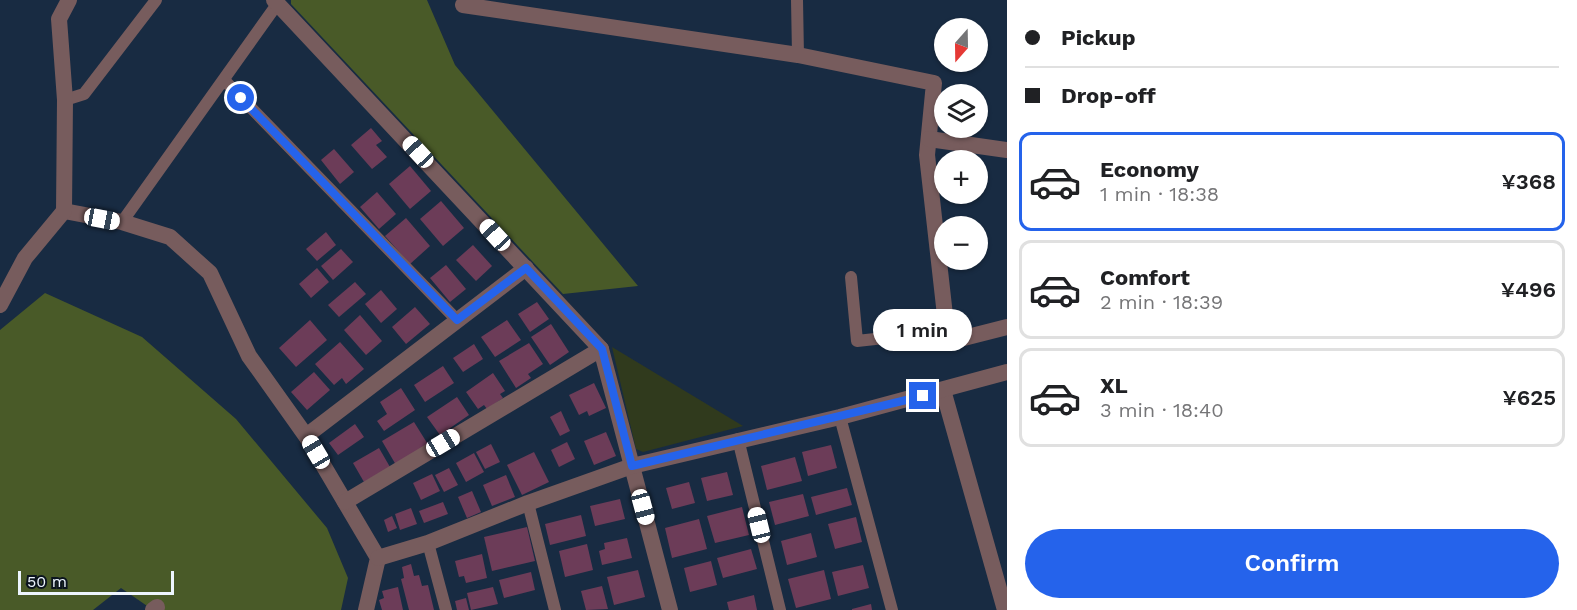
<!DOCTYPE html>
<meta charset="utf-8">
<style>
body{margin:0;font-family:"Work Sans",sans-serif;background:#f2f2f2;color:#202124;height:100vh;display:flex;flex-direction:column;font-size:22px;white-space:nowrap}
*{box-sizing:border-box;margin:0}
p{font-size:20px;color:#757577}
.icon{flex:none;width:33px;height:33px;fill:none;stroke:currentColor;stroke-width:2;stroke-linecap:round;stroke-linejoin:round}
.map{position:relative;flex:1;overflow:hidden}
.panel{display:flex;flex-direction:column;background:#fff;width:570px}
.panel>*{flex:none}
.guide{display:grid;align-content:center;height:132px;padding:0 18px;background:#fff}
.needle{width:39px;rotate:200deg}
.buttons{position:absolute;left:934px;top:18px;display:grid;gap:12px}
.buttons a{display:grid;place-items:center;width:54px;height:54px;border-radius:50%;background:#fff;box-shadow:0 2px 4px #0004;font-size:30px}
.scale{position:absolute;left:18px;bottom:15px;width:156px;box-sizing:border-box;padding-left:6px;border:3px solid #edf5fe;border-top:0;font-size:16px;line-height:21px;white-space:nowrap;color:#edf5fe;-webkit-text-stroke:4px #0b141e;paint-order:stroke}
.end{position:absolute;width:27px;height:27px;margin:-14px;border:8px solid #2563eb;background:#fff;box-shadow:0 0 0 3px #fff}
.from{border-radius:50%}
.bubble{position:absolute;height:42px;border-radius:21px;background:#fff;box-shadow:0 2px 4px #0004;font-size:20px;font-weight:600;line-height:42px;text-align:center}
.car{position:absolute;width:18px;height:36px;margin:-18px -9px;border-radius:8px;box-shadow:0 0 4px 2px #0007;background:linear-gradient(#fff 24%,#345 0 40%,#fff 0 76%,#345 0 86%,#fff 0)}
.guide b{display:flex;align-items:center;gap:21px;height:57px;font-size:22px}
.guide b+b{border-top:2px solid #e0e0e0}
.guide i{width:15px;height:15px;background:#202124}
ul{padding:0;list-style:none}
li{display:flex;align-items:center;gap:18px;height:99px;margin:0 12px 9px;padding:0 6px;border:3px solid #e0e0e0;border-radius:12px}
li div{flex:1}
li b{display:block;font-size:22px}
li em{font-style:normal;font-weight:600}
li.on{border-color:#2563eb}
li>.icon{width:54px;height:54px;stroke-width:1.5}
.primary-button{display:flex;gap:12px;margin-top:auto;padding:12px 18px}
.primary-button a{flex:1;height:69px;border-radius:36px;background:#2563eb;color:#fff;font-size:24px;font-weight:600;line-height:69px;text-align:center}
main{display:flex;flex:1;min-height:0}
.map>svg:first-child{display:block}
.green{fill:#303a1d}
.forest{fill:#495a28}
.building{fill:#6c3c58}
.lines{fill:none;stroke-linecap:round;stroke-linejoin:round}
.service{stroke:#775c5d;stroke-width:12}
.minor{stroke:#775c5d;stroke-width:16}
.route{stroke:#2563eb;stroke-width:8}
</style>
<main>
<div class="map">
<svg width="1007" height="610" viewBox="0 0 1007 610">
<rect width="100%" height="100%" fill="#182b42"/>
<!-- green -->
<polygon class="green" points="612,347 743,426 643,452 636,449"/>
<!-- forest -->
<g class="forest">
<polygon points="291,0 427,0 455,65 638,286 563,294 291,4"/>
<polygon points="45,293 142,337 236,419 327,528 348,578 341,610 153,610 121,588 93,610 0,610 0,330"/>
</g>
<!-- building -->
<g class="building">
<polygon points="371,128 382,141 376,145 387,157 372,169 351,145"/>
<polygon points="334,149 354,172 340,184 321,160"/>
<polygon points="410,166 431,191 410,209 389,184"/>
<polygon points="377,192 396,214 379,229 360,207"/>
<polygon points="441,201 464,228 443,246 420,219"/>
<polygon points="406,218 430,246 410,264 385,236"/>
<polygon points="326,232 336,245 317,261 306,249"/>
<polygon points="473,245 492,266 476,281 456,260"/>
<polygon points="341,249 353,262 333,280 321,266"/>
<polygon points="446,265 466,289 450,302 430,278"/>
<polygon points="317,268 329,282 311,298 299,284"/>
<polygon points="355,282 366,294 339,317 328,305"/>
<polygon points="381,290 397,309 381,323 365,304"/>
<polygon points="537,302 549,319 530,332 518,314"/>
<polygon points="415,307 430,324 406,344 392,327"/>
<polygon points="360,315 382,341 366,355 344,330"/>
<polygon points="310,320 327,340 296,367 279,348"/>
<polygon points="507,320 521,340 495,357 481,337"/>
<polygon points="551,324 569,352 550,365 531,337"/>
<polygon points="340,342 364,369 346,384 342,378 334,385 315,364"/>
<polygon points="529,343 543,364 528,374 531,378 516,388 499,361"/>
<polygon points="474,344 483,359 463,372 453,358"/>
<polygon points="443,366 454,383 425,402 414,385"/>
<polygon points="314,372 330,390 307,410 291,392"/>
<polygon points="493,373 505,391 500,394 503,398 487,409 484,405 478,409 466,392"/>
<polygon points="594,383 606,408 589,416 587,411 579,415 569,395"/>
<polygon points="401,388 415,410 384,431 377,421 387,414 380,402"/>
<polygon points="457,397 469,415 440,435 427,417"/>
<polygon points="561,411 570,431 560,436 550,417"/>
<polygon points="414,422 429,446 396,465 382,441"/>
<polygon points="355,424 364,437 338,455 329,443"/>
<polygon points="606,432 616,456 594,465 584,441"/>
<polygon points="567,442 575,459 559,467 551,450"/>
<polygon points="491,444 500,462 485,469 476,452"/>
<polygon points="831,445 837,468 808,476 802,452"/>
<polygon points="379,448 390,467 364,482 353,463"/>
<polygon points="534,452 549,482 522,495 507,465"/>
<polygon points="474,453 484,472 466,482 456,463"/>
<polygon points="795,457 802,481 767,490 761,466"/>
<polygon points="449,468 458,485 444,492 435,475"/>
<polygon points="727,472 733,495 707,501 701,478"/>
<polygon points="432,474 440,491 421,500 413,483"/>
<polygon points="506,475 515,497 492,506 483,485"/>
<polygon points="689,482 695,503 672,509 666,488"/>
<polygon points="847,488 852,505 816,515 811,497"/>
<polygon points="472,491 481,512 467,518 458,497"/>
<polygon points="803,494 809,516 775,525 769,502"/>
<polygon points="620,499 625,519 595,526 590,506"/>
<polygon points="443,502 448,514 424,523 419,511"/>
<polygon points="742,507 749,535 715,543 707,516"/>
<polygon points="411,508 417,524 400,530 395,514"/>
<polygon points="581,515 586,536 550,545 545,524"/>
<polygon points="392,516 397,528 388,532 384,520"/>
<polygon points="856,517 862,542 835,549 828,524"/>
<polygon points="699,519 707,549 672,558 665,528"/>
<polygon points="527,527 535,561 492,571 484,537"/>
<polygon points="811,533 817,557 787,565 781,541"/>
<polygon points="627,538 632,558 602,565 599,551 605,549 604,543"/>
<polygon points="587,544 593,570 565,577 559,551"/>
<polygon points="751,549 757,569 723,578 717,558"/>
<polygon points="482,554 487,578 466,583 464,576 459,577 455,561"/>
<polygon points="711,561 717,585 690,592 684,568"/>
<polygon points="411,564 414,576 419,575 422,586 428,585 434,610 409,610 401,579 404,578 402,567"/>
<polygon points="863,565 869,588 838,596 832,572"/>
<polygon points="638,570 645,597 614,605 607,577"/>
<polygon points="824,570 831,599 796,608 788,579"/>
<polygon points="531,572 535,590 504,598 499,580"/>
<polygon points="602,586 608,609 586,610 581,591"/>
<polygon points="398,587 403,610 382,610 379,600 384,598 382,591"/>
<polygon points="493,587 498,604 471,610 467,593"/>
<polygon points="754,595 757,610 729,610 727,602"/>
<polygon points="466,598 469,610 457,610 455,601"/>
<polygon points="871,604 872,610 852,610 852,609"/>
</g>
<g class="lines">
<!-- service -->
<g class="service">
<polyline points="797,0 798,55"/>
<polyline points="225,81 457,320"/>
<polyline points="65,100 84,94 156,0"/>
<polyline points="122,222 278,3"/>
<polyline points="851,277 857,341 947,331"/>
<polyline points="840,417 892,610"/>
<polyline points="738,439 780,610"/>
<polyline points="528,503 555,610"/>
<polyline points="428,543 446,610"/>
</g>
<!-- minor -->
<g class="minor">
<polyline points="274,0 601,349 670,610"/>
<polyline points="463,5 798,55 934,83 927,155 948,342 1007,327"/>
<polyline points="929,139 1007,150"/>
<polyline points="64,211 122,222 170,237 210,273 249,356 306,436 378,558 366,610"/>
<polyline points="0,305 25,258 64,211 65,100 59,19 69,0"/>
<polyline points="943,390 1005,610"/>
<polyline points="306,436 526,268"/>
<polyline points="345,502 601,349"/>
<polyline points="378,558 428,543 528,503 632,466 840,417 1007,372"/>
<polyline points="153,610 157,607"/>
</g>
</g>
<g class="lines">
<!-- route -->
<polyline class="route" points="241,98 457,320 526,268 602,349 632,466 923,396"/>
</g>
</svg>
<div class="buttons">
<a><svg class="needle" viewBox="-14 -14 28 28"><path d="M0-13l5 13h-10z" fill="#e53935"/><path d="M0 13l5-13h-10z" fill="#757577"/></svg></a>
<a><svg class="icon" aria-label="layers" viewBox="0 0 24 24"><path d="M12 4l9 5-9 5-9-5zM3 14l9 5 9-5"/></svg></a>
<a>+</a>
<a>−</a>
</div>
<div class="scale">50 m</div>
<i class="end from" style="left:241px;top:98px"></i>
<i class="end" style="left:923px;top:396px"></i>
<div class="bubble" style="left:873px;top:309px;width:99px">1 min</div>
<i class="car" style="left:418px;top:152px;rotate:317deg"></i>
<i class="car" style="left:102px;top:219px;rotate:101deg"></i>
<i class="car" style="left:495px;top:235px;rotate:317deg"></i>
<i class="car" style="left:443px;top:443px;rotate:59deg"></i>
<i class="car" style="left:316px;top:452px;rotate:329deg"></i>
<i class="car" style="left:643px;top:507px;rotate:165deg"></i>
<i class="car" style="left:759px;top:525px;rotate:346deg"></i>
</div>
<section class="panel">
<div class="guide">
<b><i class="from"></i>Pickup</b>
<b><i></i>Drop-off</b>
</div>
<ul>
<li class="on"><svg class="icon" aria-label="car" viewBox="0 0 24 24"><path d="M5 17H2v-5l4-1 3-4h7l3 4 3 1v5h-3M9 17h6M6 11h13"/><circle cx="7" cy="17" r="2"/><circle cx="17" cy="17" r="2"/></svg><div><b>Economy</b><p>1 min · 18:38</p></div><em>¥368</em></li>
<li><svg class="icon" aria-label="car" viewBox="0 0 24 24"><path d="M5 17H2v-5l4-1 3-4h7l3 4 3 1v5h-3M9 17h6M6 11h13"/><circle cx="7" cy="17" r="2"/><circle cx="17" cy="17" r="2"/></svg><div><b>Comfort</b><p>2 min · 18:39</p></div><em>¥496</em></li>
<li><svg class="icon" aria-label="car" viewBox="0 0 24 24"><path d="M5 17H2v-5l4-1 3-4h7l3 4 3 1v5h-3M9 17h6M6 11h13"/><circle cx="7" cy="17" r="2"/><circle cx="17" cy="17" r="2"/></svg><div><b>XL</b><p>3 min · 18:40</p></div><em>¥625</em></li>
</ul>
<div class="primary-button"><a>Confirm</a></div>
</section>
</main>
